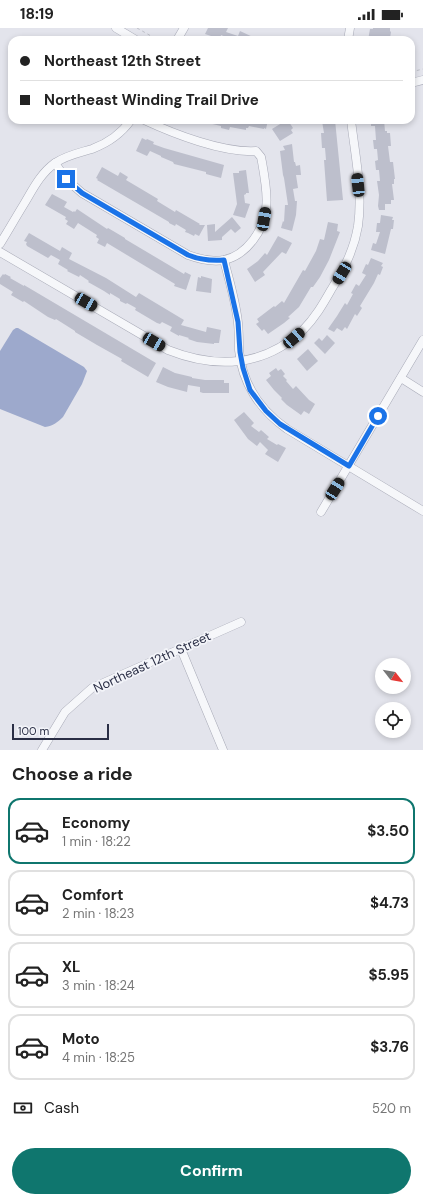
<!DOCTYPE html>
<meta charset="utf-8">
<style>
body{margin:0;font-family:"DM Sans",sans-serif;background:#f6f6f6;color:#222;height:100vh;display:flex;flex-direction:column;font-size:15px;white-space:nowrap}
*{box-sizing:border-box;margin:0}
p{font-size:13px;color:#767676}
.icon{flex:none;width:22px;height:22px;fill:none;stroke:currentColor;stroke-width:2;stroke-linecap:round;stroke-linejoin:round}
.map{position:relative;height:722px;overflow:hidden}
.panel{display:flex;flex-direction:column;background:#fff;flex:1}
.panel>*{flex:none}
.hud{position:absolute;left:8px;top:8px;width:407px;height:88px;border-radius:12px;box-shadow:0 2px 6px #0003;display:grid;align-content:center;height:88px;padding:0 12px;background:#fff}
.needle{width:26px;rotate:121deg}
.fabs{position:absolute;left:375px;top:630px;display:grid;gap:8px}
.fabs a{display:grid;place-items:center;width:36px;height:36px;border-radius:50%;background:#fff;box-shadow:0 2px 6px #0003;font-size:20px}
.scale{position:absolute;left:12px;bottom:10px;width:97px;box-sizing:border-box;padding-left:4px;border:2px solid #2a2e45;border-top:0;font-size:11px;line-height:14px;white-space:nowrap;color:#2a2e45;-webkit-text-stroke:3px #f3f4f9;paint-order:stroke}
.end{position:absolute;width:18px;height:18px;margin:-9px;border:5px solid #1a73e8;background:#fff;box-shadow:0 0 0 2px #fff}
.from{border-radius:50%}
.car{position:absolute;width:12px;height:24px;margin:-12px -6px;border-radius:5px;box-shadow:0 0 3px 1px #0007;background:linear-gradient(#222 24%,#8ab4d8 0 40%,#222 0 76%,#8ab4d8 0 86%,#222 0)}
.hud b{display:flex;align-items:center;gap:14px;height:38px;font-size:15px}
.hud b+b{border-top:1px solid #e0e0e0}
.hud i{width:10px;height:10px;background:#222}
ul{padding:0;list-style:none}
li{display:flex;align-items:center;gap:12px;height:66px;margin:0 8px 6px;padding:0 4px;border:2px solid #e0e0e0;border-radius:12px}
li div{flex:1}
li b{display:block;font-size:15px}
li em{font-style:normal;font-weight:700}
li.current{border-color:#0f766e}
li>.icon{width:36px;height:36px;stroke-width:1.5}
h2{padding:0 12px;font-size:18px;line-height:48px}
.pay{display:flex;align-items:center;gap:10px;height:44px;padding:0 12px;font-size:15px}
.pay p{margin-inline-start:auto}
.button{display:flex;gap:8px;margin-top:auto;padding:8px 12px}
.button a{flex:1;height:46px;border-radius:24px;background:#0f766e;color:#fff;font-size:16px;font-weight:700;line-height:46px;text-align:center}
.status{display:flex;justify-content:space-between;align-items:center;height:28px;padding:0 20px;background:#fff;direction:ltr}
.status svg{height:11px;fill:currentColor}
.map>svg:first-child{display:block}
.water{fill:#9da9cc}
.building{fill:#bdbfcc}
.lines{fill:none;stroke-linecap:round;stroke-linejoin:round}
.minor-casing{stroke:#a8aab7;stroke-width:9}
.path{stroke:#bdbfc7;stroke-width:1;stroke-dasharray:3 3;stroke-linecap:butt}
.minor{stroke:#f6f7fa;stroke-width:8}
.route{stroke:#1a73e8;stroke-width:5}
.labels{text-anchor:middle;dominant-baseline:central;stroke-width:3.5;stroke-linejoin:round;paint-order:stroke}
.street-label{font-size:13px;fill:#2a2e45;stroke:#f3f4f9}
</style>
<div class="status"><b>18:19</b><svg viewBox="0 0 49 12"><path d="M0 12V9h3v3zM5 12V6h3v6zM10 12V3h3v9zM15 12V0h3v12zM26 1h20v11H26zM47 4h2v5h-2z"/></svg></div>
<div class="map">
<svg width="423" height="722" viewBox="0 0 423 722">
<rect width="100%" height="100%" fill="#e3e4ec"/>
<!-- water -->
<path class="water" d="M16 300H18L84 339 87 343 82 356 63 389C58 394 53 398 45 399L0 381V323L13 302Z"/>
<!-- building -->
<g class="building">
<polygon points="208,0 228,0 226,4 238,8 240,3 259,12 230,12 231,11 221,7 220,11 205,6"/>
<polygon points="373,0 390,0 390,3 391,4 390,10 388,10 388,12 368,12 370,1 373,1"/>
<polygon points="204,92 268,92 266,101 264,100 264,101 249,98 248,100 246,100 246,102 230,99 229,102 221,100 221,98 204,94"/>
<polygon points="327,92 335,92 343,172 327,173 324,132 326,132 325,120 322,120 321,105 324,105 322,93"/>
<polygon points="371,92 384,92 385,103 387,103 387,105 390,105 391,118 388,118 390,134 393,134 395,151 394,151 394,156 392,156 394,172 391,172 391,176 385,176 385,182 379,182 378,178 379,167 377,153 380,153 379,142 376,142 375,133 378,132 377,121 374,121 373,112 376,112 375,98 371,98"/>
<polygon points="285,93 287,95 289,94 293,100 291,102 293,105 280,113 272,101"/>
<polygon points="142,110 146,112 147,111 154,114 153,116 164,120 224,137 221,150 206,146 206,144 174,136 173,134 161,129 161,128 150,123 147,128 136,123"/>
<polygon points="292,116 294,134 295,134 296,138 300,137 301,147 296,147 298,160 293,161 295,173 297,173 296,187 292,203 281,200 283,193 284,194 285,177 288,177 284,150 283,147 280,123 285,122 283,118"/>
<polygon points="102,139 118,148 120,144 128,149 126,152 158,171 157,173 175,184 176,182 200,196 199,197 205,197 199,208 195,206 194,208 188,205 185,204 186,202 176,196 175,198 169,195 169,194 97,152 98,151 96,150"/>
<polygon points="246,142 249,165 246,165 246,166 244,167 245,175 250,176 245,190 233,187 237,176 233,145 239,145 239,143"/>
<polygon points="52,166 67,174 64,179 73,184 74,183 75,184 77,181 107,201 108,200 125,210 125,211 184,246 185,244 191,247 186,262 174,258 175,256 107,215 105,219 97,215 99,211 96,209 97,207 78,195 74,201 66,196 68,193 65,191 66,189 45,177"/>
<polygon points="381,187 393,189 392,192 394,192 393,201 391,201 385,226 371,222 373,215 376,216 380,204 376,204 377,195 380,195"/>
<polygon points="232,189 241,200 235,205 231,201 222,209 222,212 208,213 207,197 215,196 215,204"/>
<polygon points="328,194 338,196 337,203 340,204 329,232 320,249 313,259 311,259 299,279 288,289 290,290 284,295 268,306 264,301 262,303 256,296 259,294 257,291 274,278 275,279 282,273 284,275 303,242 305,243 316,223 320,211 324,212"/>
<polygon points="29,205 60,223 62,219 72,225 69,231 106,250 136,269 139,265 184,292 181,297 206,304 207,299 221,302 219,315 214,315 214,316 197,314 188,311 189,310 179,307 179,308 170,303 172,299 162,294 160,296 157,295 135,282 136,280 127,275 126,276 120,273 120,271 110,265 110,267 104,263 88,254 89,253 80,247 79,249 67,243 68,242 58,236 60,232 51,227 48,230 27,218 26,216 27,214 24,213"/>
<polygon points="278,208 292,215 286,226 282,224 263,244 265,247 255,254 247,241 258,233 265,225 267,227"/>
<polygon points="371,230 383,235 381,238 383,239 380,247 378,246 374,255 360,278 362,280 357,288 355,286 347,301 345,299 342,303 337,300 334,304 328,301 330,298 337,288 345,275 347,277 353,266 351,265 356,256 359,258 366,247 362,245 366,236 368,237"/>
<polygon points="3,246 4,247 5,246 11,249 10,250 24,258 24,257 156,335 148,349 121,333 122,331 97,317 75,304 75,303 56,291 55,292 48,289 24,273 23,274 11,267 13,264 0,256 0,250"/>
<polygon points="201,248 212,251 211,265 196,263 198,249 201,250"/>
<polygon points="327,307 335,315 325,326 314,315 319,310 322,313"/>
<polygon points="308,321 318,333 307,343 297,331"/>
<polygon points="163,339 175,345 192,349 192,350 205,352 224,352 224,355 229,355 229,365 203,365 200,364 200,359 188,357 187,364 168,359 156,354"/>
<polygon points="276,340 278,343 281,341 285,346 283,348 287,352 286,353 293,361 296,358 309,372 315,376 309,386 304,383 301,387 287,377 281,371 282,370 274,362 266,352 271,348 269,345"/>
<polygon points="244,384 254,395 251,398 259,404 261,402 269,409 267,411 277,417 278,416 286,420 278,434 265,426 268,422 260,414 257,418 248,411 234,392"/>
</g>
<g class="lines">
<!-- minor casing -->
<g class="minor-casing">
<g id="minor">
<polyline points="116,0 136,12"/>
<polyline points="177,12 184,0"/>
<polyline points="348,12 350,0"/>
<polyline points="411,55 423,52"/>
<path d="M55 135 66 151 82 165 188 227C199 231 212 234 224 232 247 227 264 202 266 180 268 169 264 145 262 134L261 129 256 123C223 125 174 106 144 92"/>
<path d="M0 216C8 203 16 189 24 176 33 161 40 146 55 135 67 127 79 125 92 121 108 115 121 106 131 92"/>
<path d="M0 224 168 322C216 341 264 339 303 302 315 290 323 276 331 262 344 241 354 222 358 198 363 163 355 127 351 92"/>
<path d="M224 232C229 252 236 274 238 295 239 304 239 313 239 322 242 355 260 382 287 401L423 483"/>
<polyline points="401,350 423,364"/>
<polyline points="321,484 423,312"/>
<polyline points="181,621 223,722"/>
<polyline points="42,722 65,684 92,660 241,594"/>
</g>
</g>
<!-- path -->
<g class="path">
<polyline points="137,0 158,12"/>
<polyline points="411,44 423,41"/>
</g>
<!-- minor -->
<use href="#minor" class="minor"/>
</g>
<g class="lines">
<!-- route -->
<path class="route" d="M66 151 82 165 188 227C200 232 211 233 224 232L238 294 240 324 243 340 250 362 266 383 280 396 349 438 378 388"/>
</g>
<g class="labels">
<!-- street labels -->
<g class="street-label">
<text transform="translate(152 634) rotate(-25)">Northeast 12th Street</text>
</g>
</g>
</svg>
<div class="fabs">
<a><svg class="needle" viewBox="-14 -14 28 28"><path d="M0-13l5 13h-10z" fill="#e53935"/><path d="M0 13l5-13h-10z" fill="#767676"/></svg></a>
<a><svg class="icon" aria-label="locate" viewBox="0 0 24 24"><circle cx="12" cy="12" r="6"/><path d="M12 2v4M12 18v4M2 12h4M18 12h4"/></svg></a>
</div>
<div class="scale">100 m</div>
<i class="end from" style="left:378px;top:388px"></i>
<i class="end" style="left:66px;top:151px"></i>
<i class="car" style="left:358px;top:157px;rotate:354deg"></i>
<i class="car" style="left:264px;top:191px;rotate:10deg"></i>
<i class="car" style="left:342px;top:245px;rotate:211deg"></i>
<i class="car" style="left:86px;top:274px;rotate:120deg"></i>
<i class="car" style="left:294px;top:310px;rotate:49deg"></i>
<i class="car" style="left:154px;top:314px;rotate:120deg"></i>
<i class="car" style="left:335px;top:461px;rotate:32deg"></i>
<div class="hud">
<b><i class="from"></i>Northeast 12th Street</b>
<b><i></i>Northeast Winding Trail Drive</b>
</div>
</div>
<section class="panel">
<h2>Choose a ride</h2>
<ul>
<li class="current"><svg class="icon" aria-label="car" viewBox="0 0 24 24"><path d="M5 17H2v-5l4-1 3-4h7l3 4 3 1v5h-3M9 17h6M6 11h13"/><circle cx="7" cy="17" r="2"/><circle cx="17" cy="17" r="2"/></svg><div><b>Economy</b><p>1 min · 18:22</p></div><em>$3.50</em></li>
<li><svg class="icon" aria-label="car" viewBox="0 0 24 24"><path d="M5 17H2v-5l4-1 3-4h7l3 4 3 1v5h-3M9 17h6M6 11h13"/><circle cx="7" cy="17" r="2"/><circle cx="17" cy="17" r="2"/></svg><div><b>Comfort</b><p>2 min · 18:23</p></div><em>$4.73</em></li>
<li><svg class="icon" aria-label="car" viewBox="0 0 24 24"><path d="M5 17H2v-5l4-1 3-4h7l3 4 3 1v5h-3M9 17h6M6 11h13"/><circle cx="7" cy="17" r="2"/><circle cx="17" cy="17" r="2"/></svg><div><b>XL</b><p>3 min · 18:24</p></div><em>$5.95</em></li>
<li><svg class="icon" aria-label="car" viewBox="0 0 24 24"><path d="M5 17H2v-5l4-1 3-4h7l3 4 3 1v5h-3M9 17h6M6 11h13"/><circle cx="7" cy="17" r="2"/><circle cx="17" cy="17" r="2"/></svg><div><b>Moto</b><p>4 min · 18:25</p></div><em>$3.76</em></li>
</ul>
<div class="pay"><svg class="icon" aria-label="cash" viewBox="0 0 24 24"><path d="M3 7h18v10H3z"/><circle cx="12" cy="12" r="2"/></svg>Cash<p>520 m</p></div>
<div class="button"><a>Confirm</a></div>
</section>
